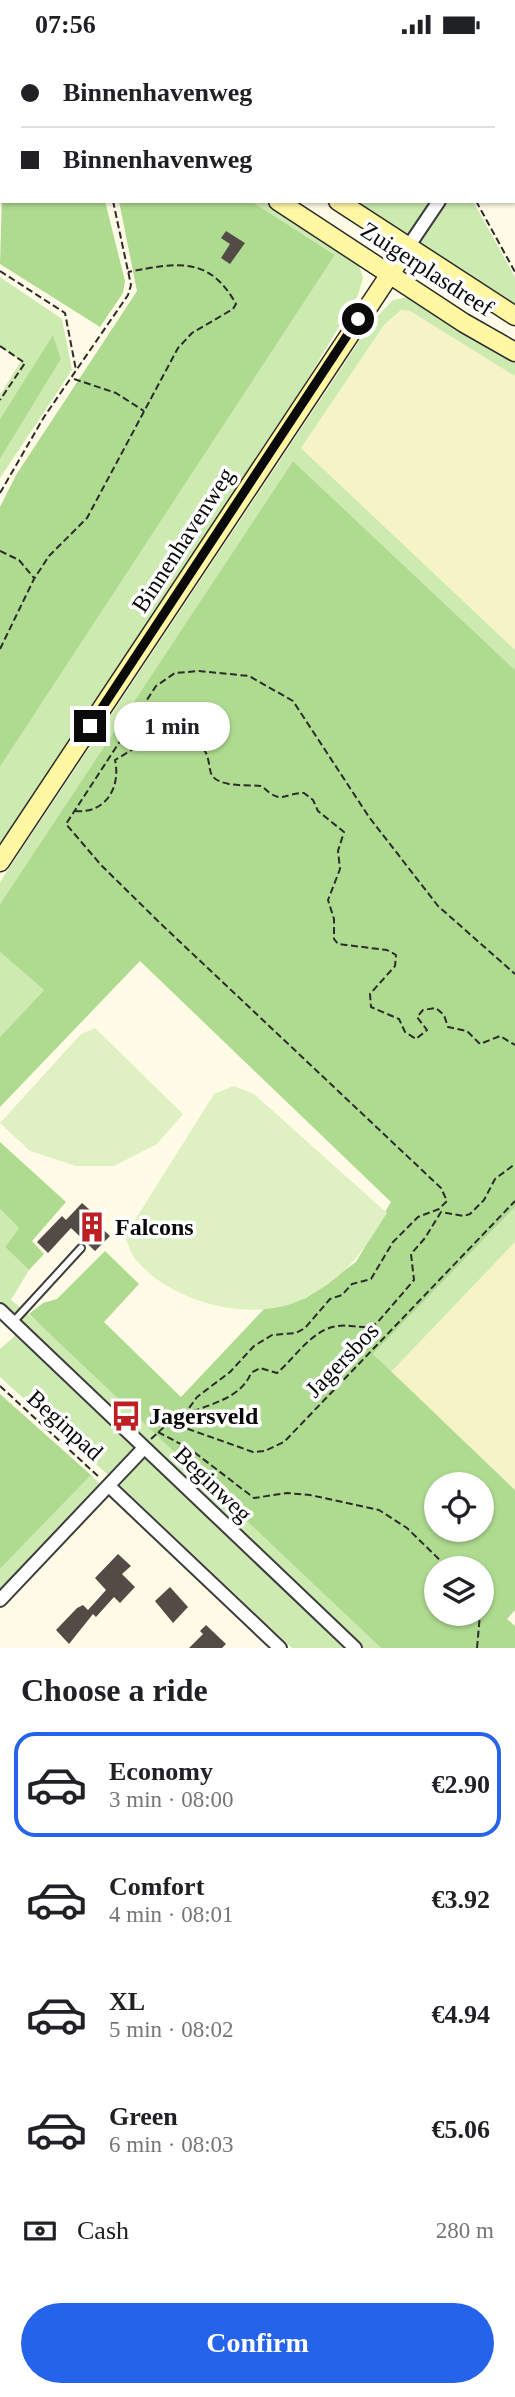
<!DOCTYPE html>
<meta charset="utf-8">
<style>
body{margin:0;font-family:Georgia,serif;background:#f6f6f6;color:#202124;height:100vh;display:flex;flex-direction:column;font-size:26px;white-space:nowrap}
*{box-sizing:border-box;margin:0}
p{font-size:23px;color:#757577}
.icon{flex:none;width:38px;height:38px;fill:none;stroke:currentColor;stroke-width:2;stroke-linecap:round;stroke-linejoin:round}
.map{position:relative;height:1599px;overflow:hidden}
.sheet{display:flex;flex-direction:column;background:#fff;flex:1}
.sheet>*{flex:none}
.guide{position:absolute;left:0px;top:0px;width:516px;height:154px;box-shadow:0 2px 5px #0004;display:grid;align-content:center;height:154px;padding:0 21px;background:#fff}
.tools{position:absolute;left:424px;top:1423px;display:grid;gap:14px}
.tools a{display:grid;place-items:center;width:70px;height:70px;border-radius:50%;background:#fff;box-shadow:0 2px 5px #0004;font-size:35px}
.end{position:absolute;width:32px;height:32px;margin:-16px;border:9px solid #0a0a0a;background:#fff;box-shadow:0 0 0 4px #fff}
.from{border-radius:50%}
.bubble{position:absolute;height:49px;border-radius:24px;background:#fff;box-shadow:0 2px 5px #0004;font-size:23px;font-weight:600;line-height:49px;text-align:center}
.guide b{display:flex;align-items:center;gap:24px;height:66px;font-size:26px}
.guide b+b{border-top:2px solid #e0e0e0}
.guide i{width:18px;height:18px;background:#202124}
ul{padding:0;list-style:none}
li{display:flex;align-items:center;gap:21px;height:105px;margin:0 14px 10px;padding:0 7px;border:4px solid transparent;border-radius:21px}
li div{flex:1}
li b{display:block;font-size:26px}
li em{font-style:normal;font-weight:600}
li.on{border-color:#2563eb}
li>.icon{width:63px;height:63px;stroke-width:1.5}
h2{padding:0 21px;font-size:32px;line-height:84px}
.pay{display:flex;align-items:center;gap:18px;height:77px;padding:0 21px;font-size:26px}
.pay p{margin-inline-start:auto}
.action{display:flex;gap:14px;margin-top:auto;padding:14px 21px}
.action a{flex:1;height:80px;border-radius:42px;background:#2563eb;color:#fff;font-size:28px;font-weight:600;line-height:80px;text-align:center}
.status{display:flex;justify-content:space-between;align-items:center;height:49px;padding:0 35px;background:#fff;direction:ltr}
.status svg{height:19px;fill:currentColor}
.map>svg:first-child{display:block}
.farmland{fill:#f5f3c7}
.green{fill:#cdeab1}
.forest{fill:#afdb90;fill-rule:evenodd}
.pitch{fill:#dff1c3}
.building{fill:#534c46}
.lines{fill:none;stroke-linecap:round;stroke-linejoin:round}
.lane-casing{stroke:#3d3d3d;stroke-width:10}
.street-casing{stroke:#3d3d3d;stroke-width:16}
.secondary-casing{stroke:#2c2c2c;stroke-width:21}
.path{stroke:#2c2c2c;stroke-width:2;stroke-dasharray:7 3.5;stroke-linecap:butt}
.lane{stroke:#fff;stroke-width:6}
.street{stroke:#fff;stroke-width:12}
.secondary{stroke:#fff7a2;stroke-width:18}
.route{stroke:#0a0a0a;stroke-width:9}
.labels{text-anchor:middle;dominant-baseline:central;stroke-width:7;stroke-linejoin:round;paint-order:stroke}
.street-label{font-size:24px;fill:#0a0a0a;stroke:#fff}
.poi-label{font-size:24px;font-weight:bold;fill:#0a0a0a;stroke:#fff;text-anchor:start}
</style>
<div class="status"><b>07:56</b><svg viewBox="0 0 49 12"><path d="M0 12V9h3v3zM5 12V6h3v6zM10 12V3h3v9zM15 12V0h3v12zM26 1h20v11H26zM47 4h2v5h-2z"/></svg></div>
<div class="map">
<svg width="515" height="1599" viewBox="0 0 515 1599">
<rect width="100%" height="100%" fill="#fffbe7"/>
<!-- farmland -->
<g class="farmland">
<polygon points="402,261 410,262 515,327 515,601 301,399 384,276"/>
<polygon points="515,1193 515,1441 391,1323"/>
</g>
<!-- green -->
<g class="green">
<polygon points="251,152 269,152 346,204 359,216 363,229 358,246 286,366 0,801 0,718 335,206"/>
<polygon points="352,152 473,152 515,228 515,262"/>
<polygon points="0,228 62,270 72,321 0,429 0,410 61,310 53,287 0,370 0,346 21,312 0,298"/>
<polygon points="409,248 515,309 515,327 410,262 401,261 384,276 301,399 515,601 515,621 293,412 0,855 0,833 372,273 393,251"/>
<polygon points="0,903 44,941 0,988"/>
<polygon points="515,1158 515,1193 391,1323 373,1305"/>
<polygon points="0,1160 19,1179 5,1198 29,1221 11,1251 59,1291 381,1599 363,1599 81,1328 0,1256"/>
<polygon points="16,1286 135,1398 108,1426 0,1328 0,1300"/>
<polygon points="145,1408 346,1599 292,1599 120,1436"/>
<polygon points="91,1426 100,1435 0,1541 0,1520"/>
</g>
<!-- forest -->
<g class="forest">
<polygon points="2,148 2,152 105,152 125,232 123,244 100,278 0,215"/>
<polygon points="119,152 251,152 335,206 0,718 0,458 16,426 137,242"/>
<polygon points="53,286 61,310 0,410 0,370"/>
<path d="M293 412 515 621V1158L373 1305 515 1441V1561L507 1570 515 1577V1599H381L29 1265 43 1254 57 1250 105 1202 139 1235 104 1273 181 1348 264 1260 306 1249 356 1213 391 1153 140 912 0 1058V988L44 941 0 903V855ZM436 1435H481V1480H436ZM436 1519H481V1564H436Z"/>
<polygon points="0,1093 66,1153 32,1192 44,1205 29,1221 5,1198 19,1179 0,1160"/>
<polygon points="0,1345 91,1426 0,1520"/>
</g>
<!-- pitch -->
<g class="pitch">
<polygon points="95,979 183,1065 157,1095 114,1117 76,1117 30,1102 0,1074 81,985"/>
<path d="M234 1037 254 1045 387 1164C363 1202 348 1226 307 1248 255 1276 173 1255 136 1211 131 1205 128 1195 125 1187L214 1045Z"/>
</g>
<!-- building -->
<g class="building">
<polygon points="226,182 245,194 230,215 221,209 230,195 221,189"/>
<polygon points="82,1154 98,1168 98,1176 110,1187 95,1202 71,1179 48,1204 37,1193 62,1167 66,1171"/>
<polygon points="118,1505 131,1517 122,1525 135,1538 120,1554 114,1548 96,1568 89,1561 93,1565 69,1595 56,1581 77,1559 83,1556 88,1561 106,1541 95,1529"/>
<polygon points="170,1538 188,1558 173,1574 155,1552"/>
<polygon points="206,1576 226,1595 222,1599 189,1599 203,1585 200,1582"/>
</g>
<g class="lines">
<!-- lane casing -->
<g class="lane-casing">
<polyline id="lane" points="14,1272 81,1199"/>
</g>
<!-- street casing -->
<g class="street-casing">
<g id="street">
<polyline points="293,0 296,2"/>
<polyline points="408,198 439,152"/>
<polyline points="0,1261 355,1599"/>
<polyline points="109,1437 280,1599"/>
<polyline points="0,1551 144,1399"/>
</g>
</g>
<!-- secondary casing -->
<g class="secondary-casing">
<g id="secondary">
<polyline points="55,0 57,2"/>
<polyline points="106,0 108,2"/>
<polyline points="278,152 464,274 515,303"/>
<polyline points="338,152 515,267"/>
<polyline points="0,813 408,198"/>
</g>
</g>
<!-- path -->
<g class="path">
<polyline points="165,0 168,2"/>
<polyline points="251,0 254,2"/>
<polyline points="185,2 186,0"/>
<polyline points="514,30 515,30"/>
<polyline points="514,77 515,77"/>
<polyline points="0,142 2,142"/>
<polyline points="476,152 515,223"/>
<polyline points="0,222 65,264 76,321"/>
<polyline points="0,297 25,314 0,351"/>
<polyline points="74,330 116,344 144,362"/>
<polyline points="0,444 44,368 128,246 131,236 113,152"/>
<polyline points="0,502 19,511 34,529"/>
<path d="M0 600 34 530 49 507 87 469 178 299 192 284 233 260 236 255C209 206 176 214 128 223"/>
<path d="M75 762C106 765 121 738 115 711L135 699 156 679 171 682 188 677C190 681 204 700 206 704 213 720 204 730 229 735 240 737 252 736 262 737 282 757 283 744 304 744L313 751 318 762 344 783 338 802 340 820 328 851 334 870V890L338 895 387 901 396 906 395 917 370 945 371 958 399 970 405 983 416 990 427 981 417 968 423 961 436 959 444 966 448 978 467 982 480 995 500 987 515 996"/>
<polyline points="0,1337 100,1429"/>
<path d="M183 1366C207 1356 241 1350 251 1324L260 1319 277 1324C295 1309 312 1280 338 1277 353 1275 364 1282 377 1274L414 1231 411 1205 425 1189 441 1163 464 1167 470 1165 484 1151 495 1130 515 1115"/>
<polyline points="177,1376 197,1348 230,1323 254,1297 272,1286 296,1284 305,1279 330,1250 342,1246 352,1235 371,1230 393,1193 418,1168 439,1160 447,1152 441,1139 161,875 101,816 66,775 156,637 175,624 199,622 249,627 293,652 369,768 438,857 515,925"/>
<polyline points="158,1383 190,1400 254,1449 287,1444 310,1446 379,1461 407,1479 448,1519"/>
<polyline points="151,1390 164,1378 177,1376 253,1403 265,1402 284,1393 515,1152"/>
<polyline points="477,1599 481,1554"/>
</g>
<!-- lane -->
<use href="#lane" class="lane"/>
<!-- street -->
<use href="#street" class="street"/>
<!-- secondary -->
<use href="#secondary" class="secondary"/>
</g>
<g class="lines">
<!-- route -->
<polyline class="route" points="90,677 358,270"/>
</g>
<!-- icons -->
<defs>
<g id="building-bare" transform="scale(2.415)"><path d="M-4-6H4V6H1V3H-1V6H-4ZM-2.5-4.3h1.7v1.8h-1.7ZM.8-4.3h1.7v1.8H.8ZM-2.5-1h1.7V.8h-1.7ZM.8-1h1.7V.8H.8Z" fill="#be1f22" stroke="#fff" stroke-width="2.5" paint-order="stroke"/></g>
<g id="bus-bare" transform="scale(2.415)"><path d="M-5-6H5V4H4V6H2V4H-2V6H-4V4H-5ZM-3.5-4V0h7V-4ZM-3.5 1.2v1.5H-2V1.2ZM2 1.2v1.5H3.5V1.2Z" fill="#be1f22" stroke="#fff" stroke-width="2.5" paint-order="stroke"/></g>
</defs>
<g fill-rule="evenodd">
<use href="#building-bare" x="92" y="1178"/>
<use href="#bus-bare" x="126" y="1367"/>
</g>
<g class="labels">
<!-- street labels -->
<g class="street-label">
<text transform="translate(427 220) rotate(33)">Zuigerplasdreef</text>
<text transform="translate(183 491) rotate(-57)">Binnenhavenweg</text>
<text transform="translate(342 1311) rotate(-46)">Jagersbos</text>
<text transform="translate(65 1376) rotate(42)">Beginpad</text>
<text transform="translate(213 1435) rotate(44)">Beginweg</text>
</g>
<!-- poi labels -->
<g class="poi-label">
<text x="115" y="1178">Falcons</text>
<text x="149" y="1367">Jagersveld</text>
</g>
</g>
</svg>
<div class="tools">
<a><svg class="icon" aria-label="locate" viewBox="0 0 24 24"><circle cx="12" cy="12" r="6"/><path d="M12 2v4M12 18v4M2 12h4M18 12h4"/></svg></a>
<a><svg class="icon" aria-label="layers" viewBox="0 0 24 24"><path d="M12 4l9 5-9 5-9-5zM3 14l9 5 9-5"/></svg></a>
</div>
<i class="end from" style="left:358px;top:270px"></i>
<i class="end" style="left:90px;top:677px"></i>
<div class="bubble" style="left:114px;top:653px;width:116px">1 min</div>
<div class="guide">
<b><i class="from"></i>Binnenhavenweg</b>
<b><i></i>Binnenhavenweg</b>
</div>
</div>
<section class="sheet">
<h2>Choose a ride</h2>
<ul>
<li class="on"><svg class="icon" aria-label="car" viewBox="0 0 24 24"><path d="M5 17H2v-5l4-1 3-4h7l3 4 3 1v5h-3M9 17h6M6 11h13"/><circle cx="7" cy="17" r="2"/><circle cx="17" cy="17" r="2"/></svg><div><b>Economy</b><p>3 min · 08:00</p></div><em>€2.90</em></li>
<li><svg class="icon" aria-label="car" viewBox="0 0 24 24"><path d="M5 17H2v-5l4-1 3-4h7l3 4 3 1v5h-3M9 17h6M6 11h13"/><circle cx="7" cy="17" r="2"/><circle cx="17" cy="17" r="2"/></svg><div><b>Comfort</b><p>4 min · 08:01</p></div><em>€3.92</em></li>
<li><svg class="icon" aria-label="car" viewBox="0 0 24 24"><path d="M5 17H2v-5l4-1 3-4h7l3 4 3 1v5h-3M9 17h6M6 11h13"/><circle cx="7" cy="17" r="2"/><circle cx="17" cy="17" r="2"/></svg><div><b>XL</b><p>5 min · 08:02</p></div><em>€4.94</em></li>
<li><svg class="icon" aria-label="car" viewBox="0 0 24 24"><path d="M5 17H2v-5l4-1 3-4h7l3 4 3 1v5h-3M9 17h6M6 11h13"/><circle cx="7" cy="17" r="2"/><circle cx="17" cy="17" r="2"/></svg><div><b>Green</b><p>6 min · 08:03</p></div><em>€5.06</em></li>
</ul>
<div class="pay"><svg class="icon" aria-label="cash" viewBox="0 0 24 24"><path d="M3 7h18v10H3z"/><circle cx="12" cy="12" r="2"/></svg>Cash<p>280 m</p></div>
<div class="action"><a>Confirm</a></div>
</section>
